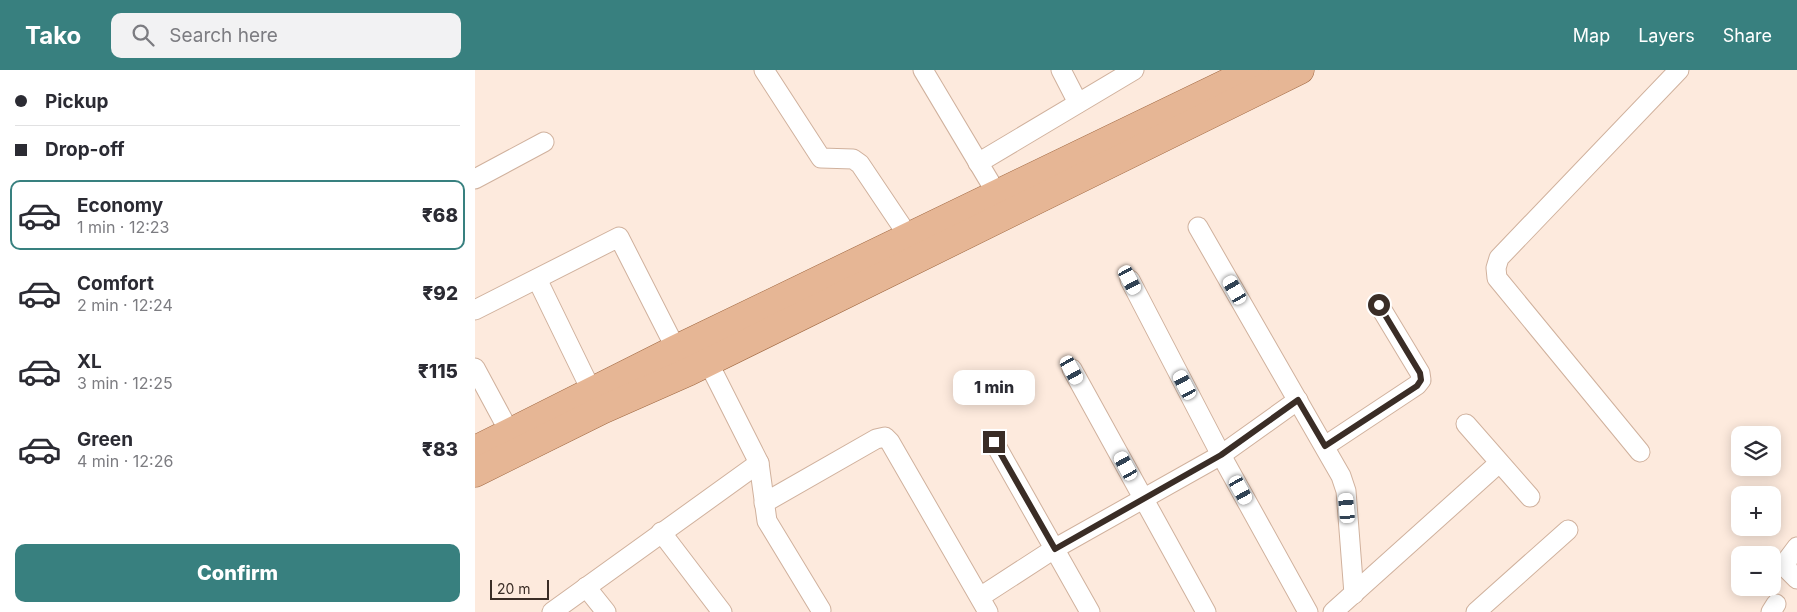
<!DOCTYPE html>
<meta charset="utf-8">
<style>
body{margin:0;font-family:Inter,sans-serif;background:#f2f2f3;color:#2b2b33;height:100vh;display:flex;flex-direction:column;font-size:19px;white-space:nowrap}
*{box-sizing:border-box;margin:0}
p{font-size:16px;color:#7c7c81}
.icon{flex:none;width:28px;height:28px;fill:none;stroke:currentColor;stroke-width:2;stroke-linecap:round;stroke-linejoin:round}
.map{position:relative;flex:1;overflow:hidden}
.sheet{display:flex;flex-direction:column;background:#fff;width:475px}
.sheet>*{flex:none}
.hud{display:grid;align-content:center;height:110px;padding:0 15px;background:#fff}
.tools{position:absolute;left:1256px;top:356px;display:grid;gap:10px}
.tools a{display:grid;place-items:center;width:50px;height:50px;border-radius:10px;background:#fff;box-shadow:0 2px 12px #0003;font-size:25px}
.scale{position:absolute;left:15px;bottom:12px;width:59px;box-sizing:border-box;padding-left:5px;border:2px solid #3a2d26;border-top:0;font-size:14px;line-height:18px;white-space:nowrap;color:#3a2d26;-webkit-text-stroke:4px #fdeadd;paint-order:stroke}
.end{position:absolute;width:22px;height:22px;margin:-11px;border:6px solid #3a2d26;background:#fff;box-shadow:0 0 0 2px #fff}
.from{border-radius:50%}
.bubble{position:absolute;height:35px;border-radius:10px;background:#fff;box-shadow:0 2px 12px #0003;font-size:16px;font-weight:800;line-height:35px;text-align:center}
.car{position:absolute;width:15px;height:30px;margin:-15px -8px;border-radius:6px;box-shadow:0 0 4px 1px #0007;background:linear-gradient(#fff 24%,#345 0 40%,#fff 0 76%,#345 0 86%,#fff 0)}
.hud b{display:flex;align-items:center;gap:18px;height:48px;font-size:19px}
.hud b+b{border-top:1px solid #e1e1e2}
.hud i{width:12px;height:12px;background:#2b2b33}
ul{padding:0;list-style:none}
li{display:flex;align-items:center;gap:15px;height:70px;margin:0 10px 8px;padding:0 5px;border:2px solid transparent;border-radius:10px}
li div{flex:1}
li b{display:block;font-size:19px}
li em{font-style:normal;font-weight:800}
li.active{border-color:#38807f}
li>.icon{width:45px;height:45px;stroke-width:1.5}
.primary-button{display:flex;gap:10px;margin-top:auto;padding:10px 15px}
.primary-button a{flex:1;height:58px;border-radius:10px;background:#38807f;color:#fff;font-size:20px;font-weight:800;line-height:58px;text-align:center}
header{display:flex;align-items:center;gap:30px;box-sizing:border-box;height:70px;padding:0 25px;background:#38807f;color:#fff}
header strong{font-size:24px}
nav{display:flex;gap:28px;margin-inline-start:auto;font-size:18px}
.search{width:350px;height:45px;background:#f2f2f3;display:flex;align-items:center;gap:12px;box-sizing:border-box;padding:0 18px;border-radius:10px;color:#7c7c81;font-size:19px}
main{display:flex;flex:1;min-height:0}
.map>svg:first-child{display:block}
.lines{fill:none;stroke-linecap:round;stroke-linejoin:round}
.minor-casing{stroke:#d0b19d;stroke-width:21}
.primary-casing{stroke:#9f6740;stroke-width:29}
.minor{stroke:#fff;stroke-width:19}
.primary{stroke:#e6b695;stroke-width:28}
.route{stroke:#3a2d26;stroke-width:6}
</style>
<header>
<strong>Tako</strong>
<div class="search"><svg class="icon" aria-label="search" viewBox="0 0 24 24"><circle cx="10" cy="10" r="6"/><path d="M15 15l6 6"/></svg>Search here</div>
<nav><a>Map</a><a>Layers</a><a>Share</a></nav>
</header>
<main>
<section class="sheet">
<div class="hud">
<b><i class="from"></i>Pickup</b>
<b><i></i>Drop-off</b>
</div>
<ul>
<li class="active"><svg class="icon" aria-label="car" viewBox="0 0 24 24"><path d="M5 17H2v-5l4-1 3-4h7l3 4 3 1v5h-3M9 17h6M6 11h13"/><circle cx="7" cy="17" r="2"/><circle cx="17" cy="17" r="2"/></svg><div><b>Economy</b><p>1 min · 12:23</p></div><em>₹68</em></li>
<li><svg class="icon" aria-label="car" viewBox="0 0 24 24"><path d="M5 17H2v-5l4-1 3-4h7l3 4 3 1v5h-3M9 17h6M6 11h13"/><circle cx="7" cy="17" r="2"/><circle cx="17" cy="17" r="2"/></svg><div><b>Comfort</b><p>2 min · 12:24</p></div><em>₹92</em></li>
<li><svg class="icon" aria-label="car" viewBox="0 0 24 24"><path d="M5 17H2v-5l4-1 3-4h7l3 4 3 1v5h-3M9 17h6M6 11h13"/><circle cx="7" cy="17" r="2"/><circle cx="17" cy="17" r="2"/></svg><div><b>XL</b><p>3 min · 12:25</p></div><em>₹115</em></li>
<li><svg class="icon" aria-label="car" viewBox="0 0 24 24"><path d="M5 17H2v-5l4-1 3-4h7l3 4 3 1v5h-3M9 17h6M6 11h13"/><circle cx="7" cy="17" r="2"/><circle cx="17" cy="17" r="2"/></svg><div><b>Green</b><p>4 min · 12:26</p></div><em>₹83</em></li>
</ul>
<div class="primary-button"><a>Confirm</a></div>
</section>
<div class="map">
<svg width="1322" height="542" viewBox="0 0 1322 542">
<rect width="100%" height="100%" fill="#fdeadd"/>
<g class="lines">
<!-- minor casing -->
<g class="minor-casing">
<g id="minor">
<polyline points="289,0 346,88 378,89 385,94 434,167"/>
<polyline points="448,0 522,124"/>
<polyline points="586,0 603,33"/>
<polyline points="503,93 659,0"/>
<polyline points="0,109 69,72"/>
<polyline points="723,157 866,406 871,421 879,524"/>
<polyline points="62,209 117,322"/>
<polyline points="655,210 746,385 833,542"/>
<polyline points="0,240 144,167 201,279"/>
<polyline points="233,292 284,393 292,451 346,540"/>
<polyline points="0,298 35,363"/>
<polyline points="597,299 731,542"/>
<polyline points="991,354 1055,427"/>
<polyline points="519,372 615,542"/>
<polyline points="850,376 942,315 946,310 945,303 904,235"/>
<polyline points="1165,382 1022,208 1021,198 1024,188 1204,0"/>
<polyline points="289,433 401,369 410,367 415,372 513,542"/>
<polyline points="186,462 247,542"/>
<polyline points="1322,477 1313,489 1311,498 1322,509"/>
<polyline points="111,517 131,542"/>
<polyline points="505,527 579,479 746,385 823,330"/>
<polyline points="77,542 284,393"/>
<polyline points="858,542 1024,393"/>
<polyline points="1001,542 1093,460"/>
<polyline points="1296,542 1301,534"/>
</g>
</g>
<!-- primary casing -->
<g class="primary-casing">
<g id="primary">
<polyline points="0,380 201,279 779,0"/>
<polyline points="0,403 127,340 213,302 825,0"/>
</g>
</g>
<!-- minor -->
<use href="#minor" class="minor"/>
<!-- primary -->
<use href="#primary" class="primary"/>
</g>
<g class="lines">
<!-- route -->
<polyline class="route" points="519,372 580,479 746,385 823,330 850,376 942,316 946,310 945,303 904,235"/>
</g>
</svg>
<div class="tools">
<a><svg class="icon" aria-label="layers" viewBox="0 0 24 24"><path d="M12 4l9 5-9 5-9-5zM3 14l9 5 9-5"/></svg></a>
<a>+</a>
<a>−</a>
</div>
<div class="scale">20 m</div>
<i class="end from" style="left:904px;top:235px"></i>
<i class="end" style="left:519px;top:372px"></i>
<div class="bubble" style="left:478px;top:300px;width:82px">1 min</div>
<i class="car" style="left:655px;top:210px;rotate:152deg"></i>
<i class="car" style="left:760px;top:220px;rotate:330deg"></i>
<i class="car" style="left:597px;top:300px;rotate:151deg"></i>
<i class="car" style="left:710px;top:315px;rotate:332deg"></i>
<i class="car" style="left:651px;top:396px;rotate:331deg"></i>
<i class="car" style="left:766px;top:420px;rotate:151deg"></i>
<i class="car" style="left:872px;top:438px;rotate:355deg"></i>
</div>
</main>
